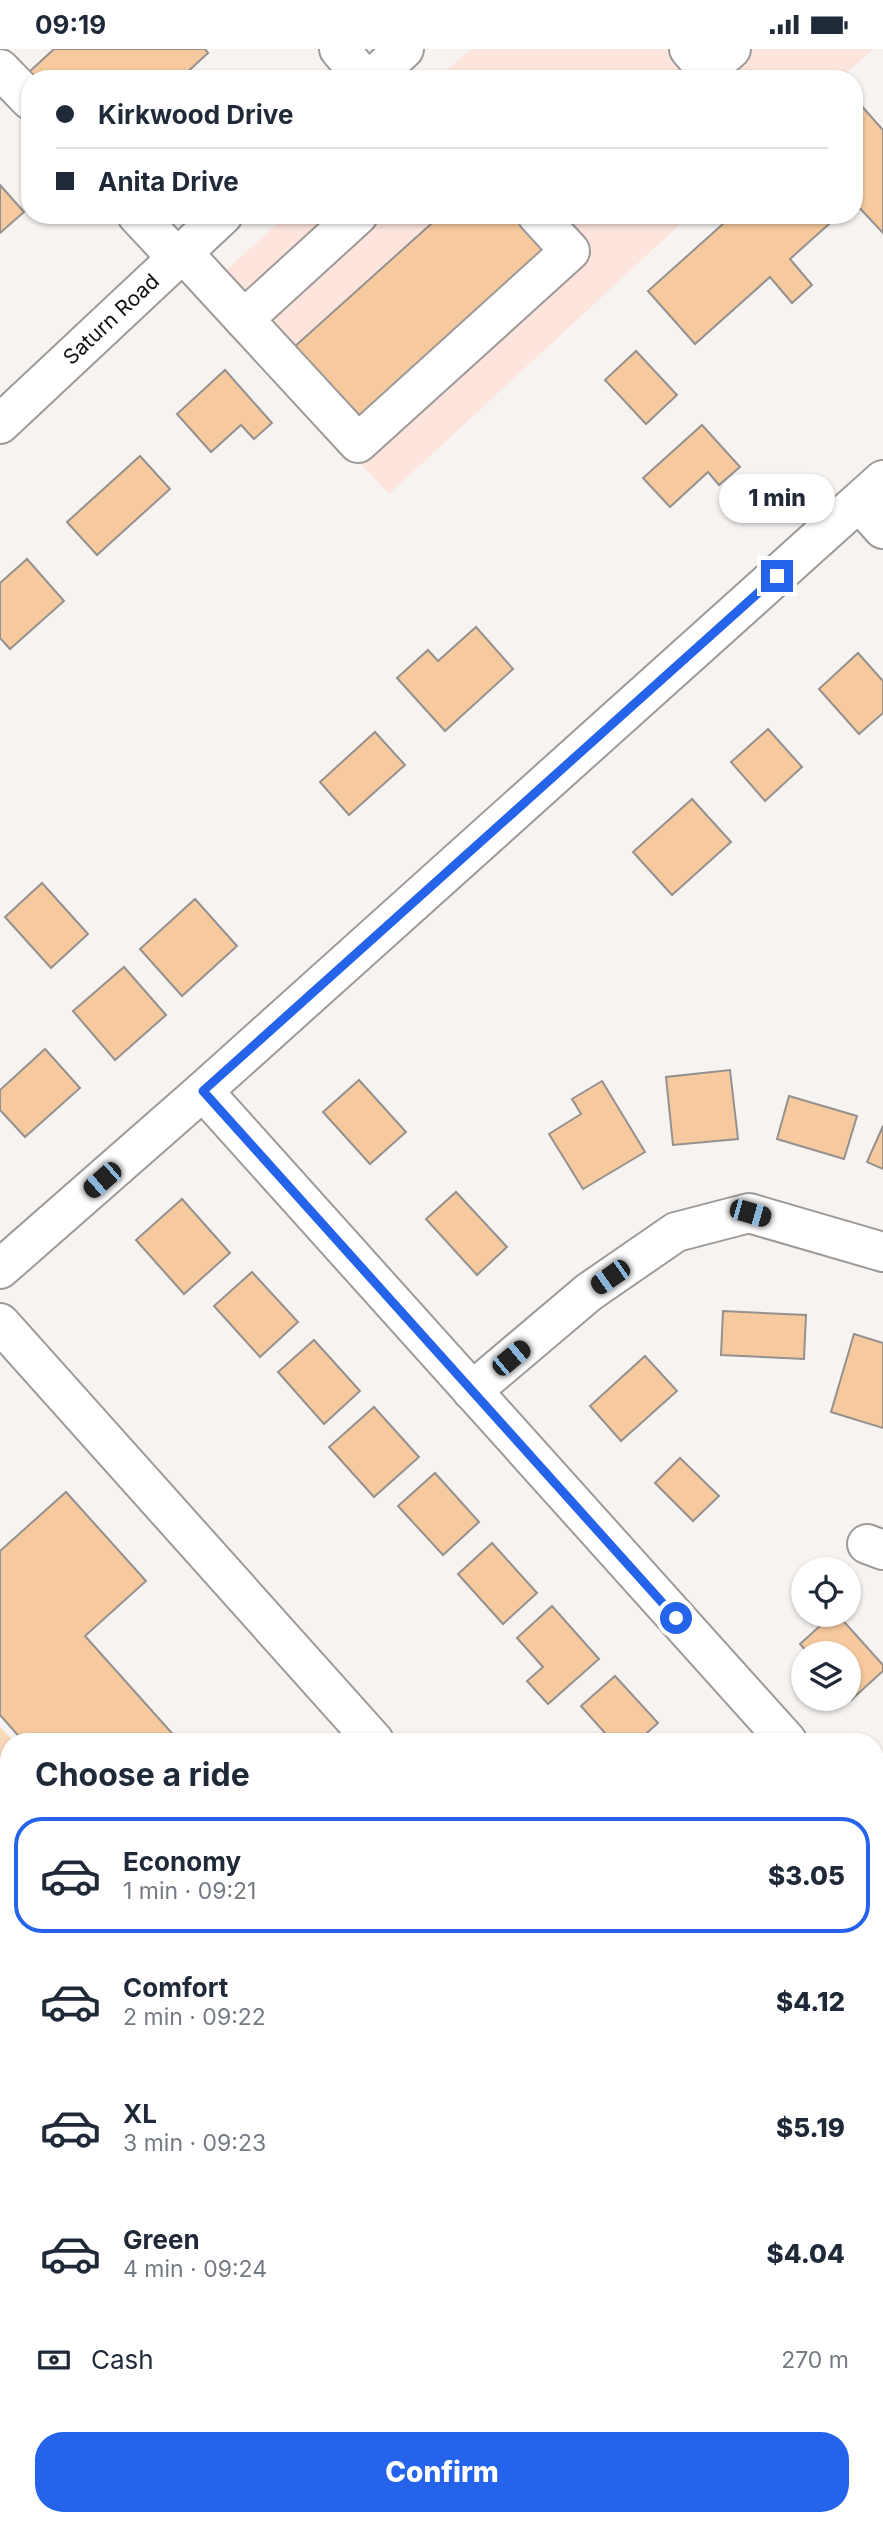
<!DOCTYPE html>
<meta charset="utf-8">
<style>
body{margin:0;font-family:Inter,sans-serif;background:#f6f6f7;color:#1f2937;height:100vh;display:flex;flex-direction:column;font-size:26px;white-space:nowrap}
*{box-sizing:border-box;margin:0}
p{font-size:23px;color:#747a83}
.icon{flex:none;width:38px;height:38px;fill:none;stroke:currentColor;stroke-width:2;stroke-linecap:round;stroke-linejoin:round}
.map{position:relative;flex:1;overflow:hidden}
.drawer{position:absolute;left:0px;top:1684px;width:884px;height:793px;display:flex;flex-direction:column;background:#fff;border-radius:28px 28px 0 0;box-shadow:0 2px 5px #0004}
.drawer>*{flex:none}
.hud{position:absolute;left:21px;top:21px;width:842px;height:154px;border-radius:28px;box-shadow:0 2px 5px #0004;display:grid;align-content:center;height:154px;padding:0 35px;background:#fff}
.tools{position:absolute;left:791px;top:1508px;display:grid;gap:14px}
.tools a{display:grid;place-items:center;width:70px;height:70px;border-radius:50%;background:#fff;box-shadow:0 2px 5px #0004;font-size:35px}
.end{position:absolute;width:32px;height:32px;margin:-16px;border:9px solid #2563eb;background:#fff;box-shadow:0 0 0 4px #fff}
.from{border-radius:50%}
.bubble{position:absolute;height:49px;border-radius:24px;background:#fff;box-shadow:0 2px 5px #0004;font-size:23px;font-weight:800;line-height:49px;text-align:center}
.car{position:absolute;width:21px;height:42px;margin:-21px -10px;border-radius:9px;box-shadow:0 0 5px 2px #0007;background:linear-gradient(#222 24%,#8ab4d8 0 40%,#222 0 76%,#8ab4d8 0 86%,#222 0)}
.hud b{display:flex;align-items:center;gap:24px;height:66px;font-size:26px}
.hud b+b{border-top:2px solid #e0e1e3}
.hud i{width:18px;height:18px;background:#1f2937}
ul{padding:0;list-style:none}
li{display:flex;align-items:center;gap:21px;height:116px;margin:0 14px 10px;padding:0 21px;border:4px solid transparent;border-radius:28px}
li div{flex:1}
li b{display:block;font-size:26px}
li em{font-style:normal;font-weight:800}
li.selected{border-color:#2563eb}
li>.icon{width:63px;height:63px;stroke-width:1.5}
h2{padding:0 35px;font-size:32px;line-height:84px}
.pay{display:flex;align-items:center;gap:18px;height:77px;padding:0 35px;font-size:26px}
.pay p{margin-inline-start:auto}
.action{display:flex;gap:14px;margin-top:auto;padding:14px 35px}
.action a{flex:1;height:80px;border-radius:28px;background:#2563eb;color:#fff;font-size:28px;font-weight:800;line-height:80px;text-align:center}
.status{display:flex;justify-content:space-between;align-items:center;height:49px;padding:0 35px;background:#fff;direction:ltr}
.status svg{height:19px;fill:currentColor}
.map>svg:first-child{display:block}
.commercial{fill:#fde4dd}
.green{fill:#fad9b9}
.building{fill:#f6ca9e;stroke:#94918f;stroke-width:2}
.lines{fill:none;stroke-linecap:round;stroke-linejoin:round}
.minor-casing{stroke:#9d9a98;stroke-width:42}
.path{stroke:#9a9897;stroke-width:4.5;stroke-dasharray:7 3.5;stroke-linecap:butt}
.minor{stroke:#fff;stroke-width:38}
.route{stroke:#2563eb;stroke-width:9}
.labels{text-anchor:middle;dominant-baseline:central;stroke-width:7;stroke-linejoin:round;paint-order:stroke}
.street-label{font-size:21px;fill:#121110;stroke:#fff}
</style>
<div class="status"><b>09:19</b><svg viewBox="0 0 49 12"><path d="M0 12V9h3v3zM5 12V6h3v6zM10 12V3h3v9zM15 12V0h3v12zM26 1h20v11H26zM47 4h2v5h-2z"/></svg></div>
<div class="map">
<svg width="883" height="2475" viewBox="0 0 883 2475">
<rect width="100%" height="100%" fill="#f6f3f1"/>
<!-- commercial -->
<g class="commercial">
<polygon points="471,0 873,0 840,30 437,30"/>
<polygon points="287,166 690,166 389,445 201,244"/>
</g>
<!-- green -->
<polygon class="green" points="0,1678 13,1692 9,1692 9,2468 875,2468 875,2291 883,2300 883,2475 0,2475"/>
<!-- building -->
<g class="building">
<polygon points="54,0 205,0 208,4 180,30 35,30 29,23"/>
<polygon points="859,54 883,81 883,184 854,153 854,58"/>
<polygon points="0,136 24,163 0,184"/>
<polygon points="441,166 526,166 553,196 357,371 293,299"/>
<polygon points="733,166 839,166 790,210 812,236 792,254 770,228 695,295 648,242"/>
<polygon points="636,302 677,346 646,375 605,331"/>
<polygon points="225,321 272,374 254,390 241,376 211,403 177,365"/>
<polygon points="702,376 740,418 719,436 708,423 670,458 643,429"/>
<polygon points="140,407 170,440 97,506 67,473"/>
<polygon points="27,510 64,552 10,600 0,589 0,534"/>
<polygon points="476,578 513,620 445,682 397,629 428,601 438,612"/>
<polygon points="858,604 883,632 883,664 859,685 819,640"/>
<polygon points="768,680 802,718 765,752 731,713"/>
<polygon points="375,683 405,716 349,766 320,733"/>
<polygon points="692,750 731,793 672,846 633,803"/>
<polygon points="42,834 88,885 51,919 5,868"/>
<polygon points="195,850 237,897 182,947 140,900"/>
<polygon points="124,918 166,966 115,1011 73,962"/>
<polygon points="45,1000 80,1039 25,1088 0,1061 0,1041"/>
<polygon points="730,1021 738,1090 673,1096 666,1028"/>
<polygon points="359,1031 406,1083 370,1115 323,1063"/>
<polygon points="602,1032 645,1103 583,1140 549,1085 581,1065 572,1050"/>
<polygon points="789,1047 857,1067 844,1110 777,1090"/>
<polygon points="883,1077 883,1120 867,1113"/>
<polygon points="456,1143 507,1198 477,1226 426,1170"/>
<polygon points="182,1150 230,1204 184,1245 136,1191"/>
<polygon points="252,1223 298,1273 260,1308 214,1257"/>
<polygon points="723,1262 806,1266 804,1310 721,1306"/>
<polygon points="854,1285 883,1294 883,1379 831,1363"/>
<polygon points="314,1291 360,1342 324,1375 278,1323"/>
<polygon points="645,1307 677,1342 621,1392 590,1357"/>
<polygon points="374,1358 419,1408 374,1448 329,1398"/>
<polygon points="680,1409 719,1447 693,1472 655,1434"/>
<polygon points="435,1424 479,1473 443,1506 398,1457"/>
<polygon points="66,1443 146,1532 85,1587 179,1692 23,1692 0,1666 0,1502"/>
<polygon points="492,1494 537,1544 503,1575 458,1525"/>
<polygon points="552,1557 599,1610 548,1655 527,1632 543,1618 517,1589"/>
<polygon points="832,1566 838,1566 883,1616 883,1622 851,1651 849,1649 849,1605 809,1605 800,1595"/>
<polygon points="615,1627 658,1674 638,1692 612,1692 581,1657"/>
<polygon points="875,1920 883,1929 883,1959 875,1966"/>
</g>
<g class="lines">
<!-- minor casing -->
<g class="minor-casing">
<g id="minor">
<polyline points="339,0 365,30"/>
<polyline points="689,0 700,13 715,14 731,0"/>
<polyline points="0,20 30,51"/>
<polyline points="371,30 404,0"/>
<polyline points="137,166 177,209"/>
<polyline points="183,204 358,394 570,202 537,166"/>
<polyline points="244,270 358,166"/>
<polyline points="0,375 223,166"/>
<polyline points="859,453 883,480"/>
<polyline points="203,1042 787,1692"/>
<polyline points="0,1220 203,1042 883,431"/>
<polyline points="0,1274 374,1692"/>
<polyline points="472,1342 589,1243 676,1183 749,1164 883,1203"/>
<polyline points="867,1495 883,1501"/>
<polyline points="875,1790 883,1799"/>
<polyline points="0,2056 9,2060"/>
<polyline points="875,2256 883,2265"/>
</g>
</g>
<!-- path -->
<g class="path">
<polyline points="0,2003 9,2007"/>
<polyline points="177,2468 183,2475"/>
</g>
<!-- minor -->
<use href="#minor" class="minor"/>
</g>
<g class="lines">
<!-- route -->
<polyline class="route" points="676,1569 203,1042 777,527"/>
</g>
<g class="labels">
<!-- street labels -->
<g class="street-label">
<text transform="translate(111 270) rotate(-43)">Saturn Road</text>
</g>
</g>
</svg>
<div class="tools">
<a><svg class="icon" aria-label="locate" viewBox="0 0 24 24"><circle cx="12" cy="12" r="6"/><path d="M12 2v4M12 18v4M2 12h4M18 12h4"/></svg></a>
<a><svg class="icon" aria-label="layers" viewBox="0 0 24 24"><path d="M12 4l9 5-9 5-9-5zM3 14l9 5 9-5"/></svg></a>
</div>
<i class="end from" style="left:676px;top:1569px"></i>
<i class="end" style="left:777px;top:527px"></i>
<div class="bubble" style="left:719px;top:425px;width:116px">1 min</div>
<i class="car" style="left:102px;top:1131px;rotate:229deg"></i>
<i class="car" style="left:750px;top:1164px;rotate:106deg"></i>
<i class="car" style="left:610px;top:1228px;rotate:235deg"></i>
<i class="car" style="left:511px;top:1309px;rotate:50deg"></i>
<div class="hud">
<b><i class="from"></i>Kirkwood Drive</b>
<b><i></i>Anita Drive</b>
</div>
<section class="drawer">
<h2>Choose a ride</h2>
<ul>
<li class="selected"><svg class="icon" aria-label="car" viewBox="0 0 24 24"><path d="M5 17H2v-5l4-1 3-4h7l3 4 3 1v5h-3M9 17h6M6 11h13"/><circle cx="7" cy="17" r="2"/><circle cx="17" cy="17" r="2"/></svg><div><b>Economy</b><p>1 min · 09:21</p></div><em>$3.05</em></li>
<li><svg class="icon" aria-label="car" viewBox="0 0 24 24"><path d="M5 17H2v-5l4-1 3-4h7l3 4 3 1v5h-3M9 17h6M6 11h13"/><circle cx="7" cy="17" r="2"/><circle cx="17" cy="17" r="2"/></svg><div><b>Comfort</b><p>2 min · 09:22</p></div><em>$4.12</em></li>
<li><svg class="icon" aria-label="car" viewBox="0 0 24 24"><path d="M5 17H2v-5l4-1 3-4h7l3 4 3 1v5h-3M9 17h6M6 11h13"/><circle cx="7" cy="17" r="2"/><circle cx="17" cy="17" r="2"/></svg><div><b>XL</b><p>3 min · 09:23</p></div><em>$5.19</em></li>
<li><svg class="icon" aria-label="car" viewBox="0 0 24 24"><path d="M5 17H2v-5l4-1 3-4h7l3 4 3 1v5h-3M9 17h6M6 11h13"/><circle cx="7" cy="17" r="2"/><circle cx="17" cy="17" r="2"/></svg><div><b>Green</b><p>4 min · 09:24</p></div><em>$4.04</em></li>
</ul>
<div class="pay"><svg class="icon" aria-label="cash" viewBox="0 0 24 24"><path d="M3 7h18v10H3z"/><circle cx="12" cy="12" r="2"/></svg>Cash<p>270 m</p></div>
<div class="action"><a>Confirm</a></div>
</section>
</div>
